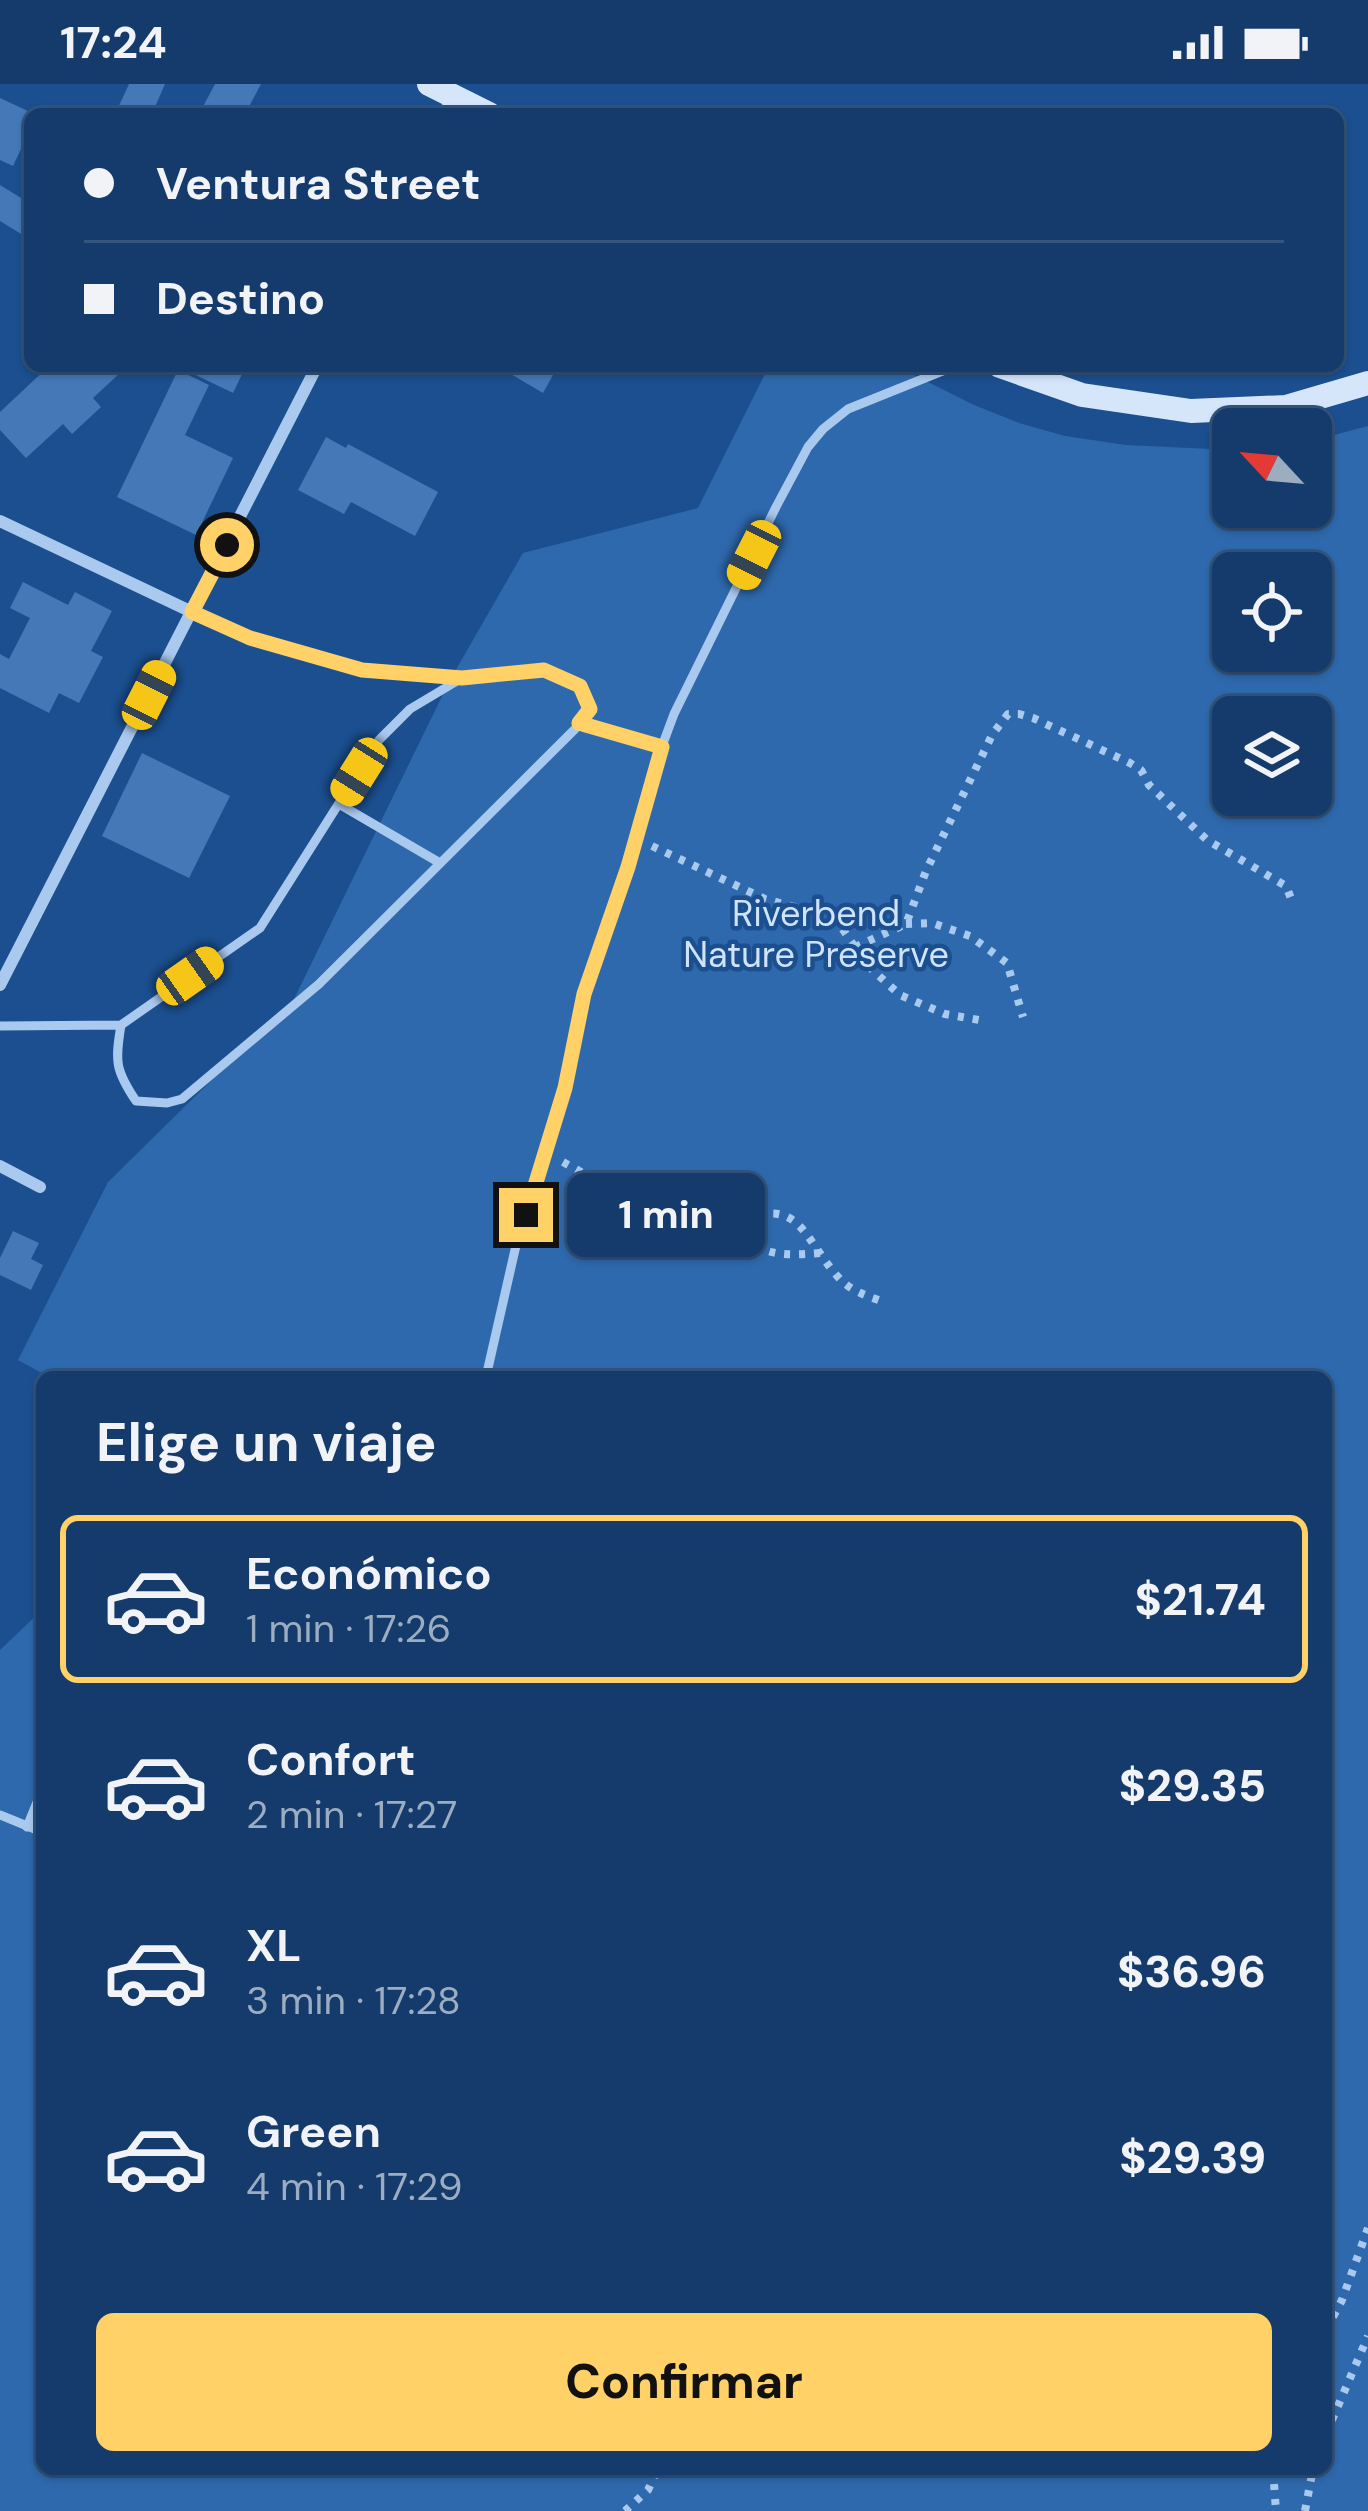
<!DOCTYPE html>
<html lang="es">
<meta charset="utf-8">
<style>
body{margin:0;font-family:"DM Sans",sans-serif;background:#1d4271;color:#f1f3f6;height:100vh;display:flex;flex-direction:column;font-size:45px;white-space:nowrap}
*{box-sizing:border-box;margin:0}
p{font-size:39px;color:#9dadc1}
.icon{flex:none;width:66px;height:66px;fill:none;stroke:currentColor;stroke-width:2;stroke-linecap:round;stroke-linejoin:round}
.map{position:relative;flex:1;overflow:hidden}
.sheet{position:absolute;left:36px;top:1287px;width:1296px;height:1104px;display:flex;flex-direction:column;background:#143b6b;border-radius:18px;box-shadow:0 3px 9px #0004,0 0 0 3px #33557e}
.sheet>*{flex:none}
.top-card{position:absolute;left:24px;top:24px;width:1320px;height:264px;border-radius:18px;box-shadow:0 3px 9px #0004,0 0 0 3px #33557e;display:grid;align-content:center;height:264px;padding:0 60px;background:#143b6b}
.needle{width:78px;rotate:296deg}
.buttons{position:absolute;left:1212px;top:324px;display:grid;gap:24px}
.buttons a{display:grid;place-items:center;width:120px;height:120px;border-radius:18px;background:#143b6b;box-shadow:0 3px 9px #0004,0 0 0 3px #33557e;font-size:60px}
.end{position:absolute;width:54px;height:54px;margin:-27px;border:15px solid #ffd166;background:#111;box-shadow:0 0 0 6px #111}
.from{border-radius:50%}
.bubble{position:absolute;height:84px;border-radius:18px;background:#143b6b;box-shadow:0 3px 9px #0004,0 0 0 3px #33557e;font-size:39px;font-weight:800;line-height:84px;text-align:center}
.car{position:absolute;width:36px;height:72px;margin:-36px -18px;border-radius:15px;box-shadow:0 0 9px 3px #0007;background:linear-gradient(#f5c518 24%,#345 0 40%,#f5c518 0 76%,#345 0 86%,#f5c518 0)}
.top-card b{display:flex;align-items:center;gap:42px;height:114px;font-size:45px}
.top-card b+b{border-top:3px solid #33557e}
.top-card i{width:30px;height:30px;background:#f1f3f6}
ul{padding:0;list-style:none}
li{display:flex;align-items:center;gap:36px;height:168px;margin:0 24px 18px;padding:0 36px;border:6px solid transparent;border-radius:18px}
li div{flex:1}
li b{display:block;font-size:45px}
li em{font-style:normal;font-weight:800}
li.current{border-color:#ffd166}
li>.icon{width:108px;height:108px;stroke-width:1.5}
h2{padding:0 60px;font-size:54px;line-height:144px}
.primary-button{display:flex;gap:24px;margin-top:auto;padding:24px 60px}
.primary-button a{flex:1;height:138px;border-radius:18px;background:#ffd166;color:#111;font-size:48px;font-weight:800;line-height:138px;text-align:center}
.status{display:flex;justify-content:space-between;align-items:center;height:84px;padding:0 60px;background:#143b6b;direction:ltr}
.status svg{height:33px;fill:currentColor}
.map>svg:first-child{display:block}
.green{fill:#2e69ad;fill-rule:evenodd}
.building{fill:#4478b7}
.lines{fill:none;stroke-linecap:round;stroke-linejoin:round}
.path{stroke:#a9c9ee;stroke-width:8;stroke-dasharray:6 9;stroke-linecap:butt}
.lane{stroke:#a9c9ee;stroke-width:9}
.street{stroke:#a9c9ee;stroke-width:12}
.secondary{stroke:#d6e6fa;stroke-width:24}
.route{stroke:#ffd166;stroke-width:15}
.labels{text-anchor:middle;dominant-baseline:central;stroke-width:9;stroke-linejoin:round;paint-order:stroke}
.park-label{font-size:36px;fill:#cfe3fa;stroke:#1b4f8f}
</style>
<div class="status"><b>17:24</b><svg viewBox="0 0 49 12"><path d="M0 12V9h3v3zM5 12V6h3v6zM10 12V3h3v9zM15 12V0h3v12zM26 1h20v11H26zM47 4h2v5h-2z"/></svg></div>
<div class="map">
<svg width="1368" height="2427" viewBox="0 0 1368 2427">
<rect width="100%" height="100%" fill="#1b4f8f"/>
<!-- green -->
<path class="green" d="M769 282H896L974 321 1019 339 1065 352 1126 361 1233 366V423H1311V357L1368 342V2427H0V1566L42 1526V2385H1326V1293H49L18 1276 108 1098 294 915 450 596 523 469 698 424ZM1233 489H1311V567H1233ZM1233 633H1311V711H1233Z"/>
<!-- building -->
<g class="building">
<polygon points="129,0 165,0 152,30 126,30 117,26"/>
<polygon points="215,0 261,0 245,30 199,30"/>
<polygon points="0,14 30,28 30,46 13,82 0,76"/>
<polygon points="0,101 26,117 23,121 30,125 30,147 26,153 0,137"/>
<polygon points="49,282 114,282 120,289 93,314 101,323 72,350 63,340 26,374 0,346 0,328"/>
<polygon points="177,282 246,282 233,309"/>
<polygon points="513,282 558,282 543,309 509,289"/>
<polygon points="178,286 209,301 185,351 233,374 196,451 117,413"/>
<polygon points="326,353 346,364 348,360 438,408 415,452 351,418 344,430 298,406"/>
<polygon points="23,498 68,521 75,508 112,527 91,567 103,573 79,619 59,609 49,629 0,604 0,570 9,575 30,534 10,524"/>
<polygon points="142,669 230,712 189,794 102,752"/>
<polygon points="13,1147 39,1159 31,1175 43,1181 31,1206 0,1191 0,1174"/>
</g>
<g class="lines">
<!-- path -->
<g class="path">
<polyline points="652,762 765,815 831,833 842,844 866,880 900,911 945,930 979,936"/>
<polyline points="906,840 932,839 970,852 1007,879 1023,933"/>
<polyline points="855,863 906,840 926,787 992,651 1008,630 1019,630 1033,634 1130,679 1141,686 1149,701 1207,756 1286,802 1292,817"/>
<path d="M563 1078 592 1094 647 1107 733 1142C799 1107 802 1153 839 1194 851 1207 865 1211 881 1217"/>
<path d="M733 1142C761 1173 781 1172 820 1169"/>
<polyline points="1326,2246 1342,2216 1368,2144"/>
<polyline points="1326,2350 1368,2252"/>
<polyline points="1273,2385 1276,2427"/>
<polyline points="625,2427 648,2406 658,2385"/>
<polyline points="1305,2427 1313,2385"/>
</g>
<!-- lane -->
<g class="lane">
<polyline points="192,528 250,554 362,586 458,594"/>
<polyline points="579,639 662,663"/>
<polyline points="339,720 440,779"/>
<path d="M0 942 121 941 260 844 379 656 410 625 462 594 544 587 581 602 590 625 575 645 319 900 182 1015 167 1019 136 1017C115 986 115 977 121 941"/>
<polyline points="486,1293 517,1157 565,1004 584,910 628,783 655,681 674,630 776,423 808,363 823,345 848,325 955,282"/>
<polyline points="0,1731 42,1748"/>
<polyline points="27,1743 42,1706"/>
</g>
<!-- street -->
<g class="street">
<polyline points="444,30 453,12"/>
<polyline points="0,437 192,528"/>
<polyline points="0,901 317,282"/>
<polyline points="0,1082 40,1103"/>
</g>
<!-- secondary -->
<g class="secondary">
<polyline points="429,0 489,30"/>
<polyline points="1000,282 1082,311 1191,327 1286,323 1368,299"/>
</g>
</g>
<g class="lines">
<!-- route -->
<polyline class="route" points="227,461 192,528 250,554 362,586 462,594 544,586 580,602 590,625 579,639 662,663 628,783 584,910 565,1004 526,1131"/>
</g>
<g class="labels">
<!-- park labels -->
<g class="park-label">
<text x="816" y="829">Riverbend<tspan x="816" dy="41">Nature Preserve</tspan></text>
</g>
</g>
</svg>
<div class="buttons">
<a><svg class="needle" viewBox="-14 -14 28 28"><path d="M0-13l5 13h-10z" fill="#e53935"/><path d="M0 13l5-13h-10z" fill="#9dadc1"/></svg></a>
<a><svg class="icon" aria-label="locate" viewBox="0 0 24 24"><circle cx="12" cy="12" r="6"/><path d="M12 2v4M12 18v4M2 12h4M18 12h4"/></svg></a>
<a><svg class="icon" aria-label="layers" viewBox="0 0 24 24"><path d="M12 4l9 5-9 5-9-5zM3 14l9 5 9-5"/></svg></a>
</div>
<i class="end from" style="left:227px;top:461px"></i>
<i class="end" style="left:526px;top:1131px"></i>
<div class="bubble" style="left:567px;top:1089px;width:198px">1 min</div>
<i class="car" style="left:754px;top:471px;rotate:207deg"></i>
<i class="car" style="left:149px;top:611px;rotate:27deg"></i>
<i class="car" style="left:359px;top:688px;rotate:212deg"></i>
<i class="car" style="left:190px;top:892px;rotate:55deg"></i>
<div class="top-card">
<b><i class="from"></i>Ventura Street</b>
<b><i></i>Destino</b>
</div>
<section class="sheet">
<h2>Elige un viaje</h2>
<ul>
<li class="current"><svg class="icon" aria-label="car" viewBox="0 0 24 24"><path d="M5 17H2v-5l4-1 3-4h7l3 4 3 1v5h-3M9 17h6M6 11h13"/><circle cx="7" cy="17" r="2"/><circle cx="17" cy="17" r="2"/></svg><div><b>Económico</b><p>1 min · 17:26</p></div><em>$21.74</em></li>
<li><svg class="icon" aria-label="car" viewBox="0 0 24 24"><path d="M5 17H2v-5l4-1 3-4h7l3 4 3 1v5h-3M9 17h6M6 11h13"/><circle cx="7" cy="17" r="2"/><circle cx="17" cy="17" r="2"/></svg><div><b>Confort</b><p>2 min · 17:27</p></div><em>$29.35</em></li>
<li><svg class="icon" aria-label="car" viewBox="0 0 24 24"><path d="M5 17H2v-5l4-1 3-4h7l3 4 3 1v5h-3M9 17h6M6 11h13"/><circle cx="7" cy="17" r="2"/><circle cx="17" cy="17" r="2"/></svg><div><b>XL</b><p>3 min · 17:28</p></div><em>$36.96</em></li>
<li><svg class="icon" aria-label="car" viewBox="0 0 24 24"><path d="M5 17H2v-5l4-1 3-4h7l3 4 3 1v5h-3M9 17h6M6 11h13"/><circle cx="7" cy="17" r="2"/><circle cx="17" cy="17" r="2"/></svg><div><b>Green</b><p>4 min · 17:29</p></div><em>$29.39</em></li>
</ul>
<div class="primary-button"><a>Confirmar</a></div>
</section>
</div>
